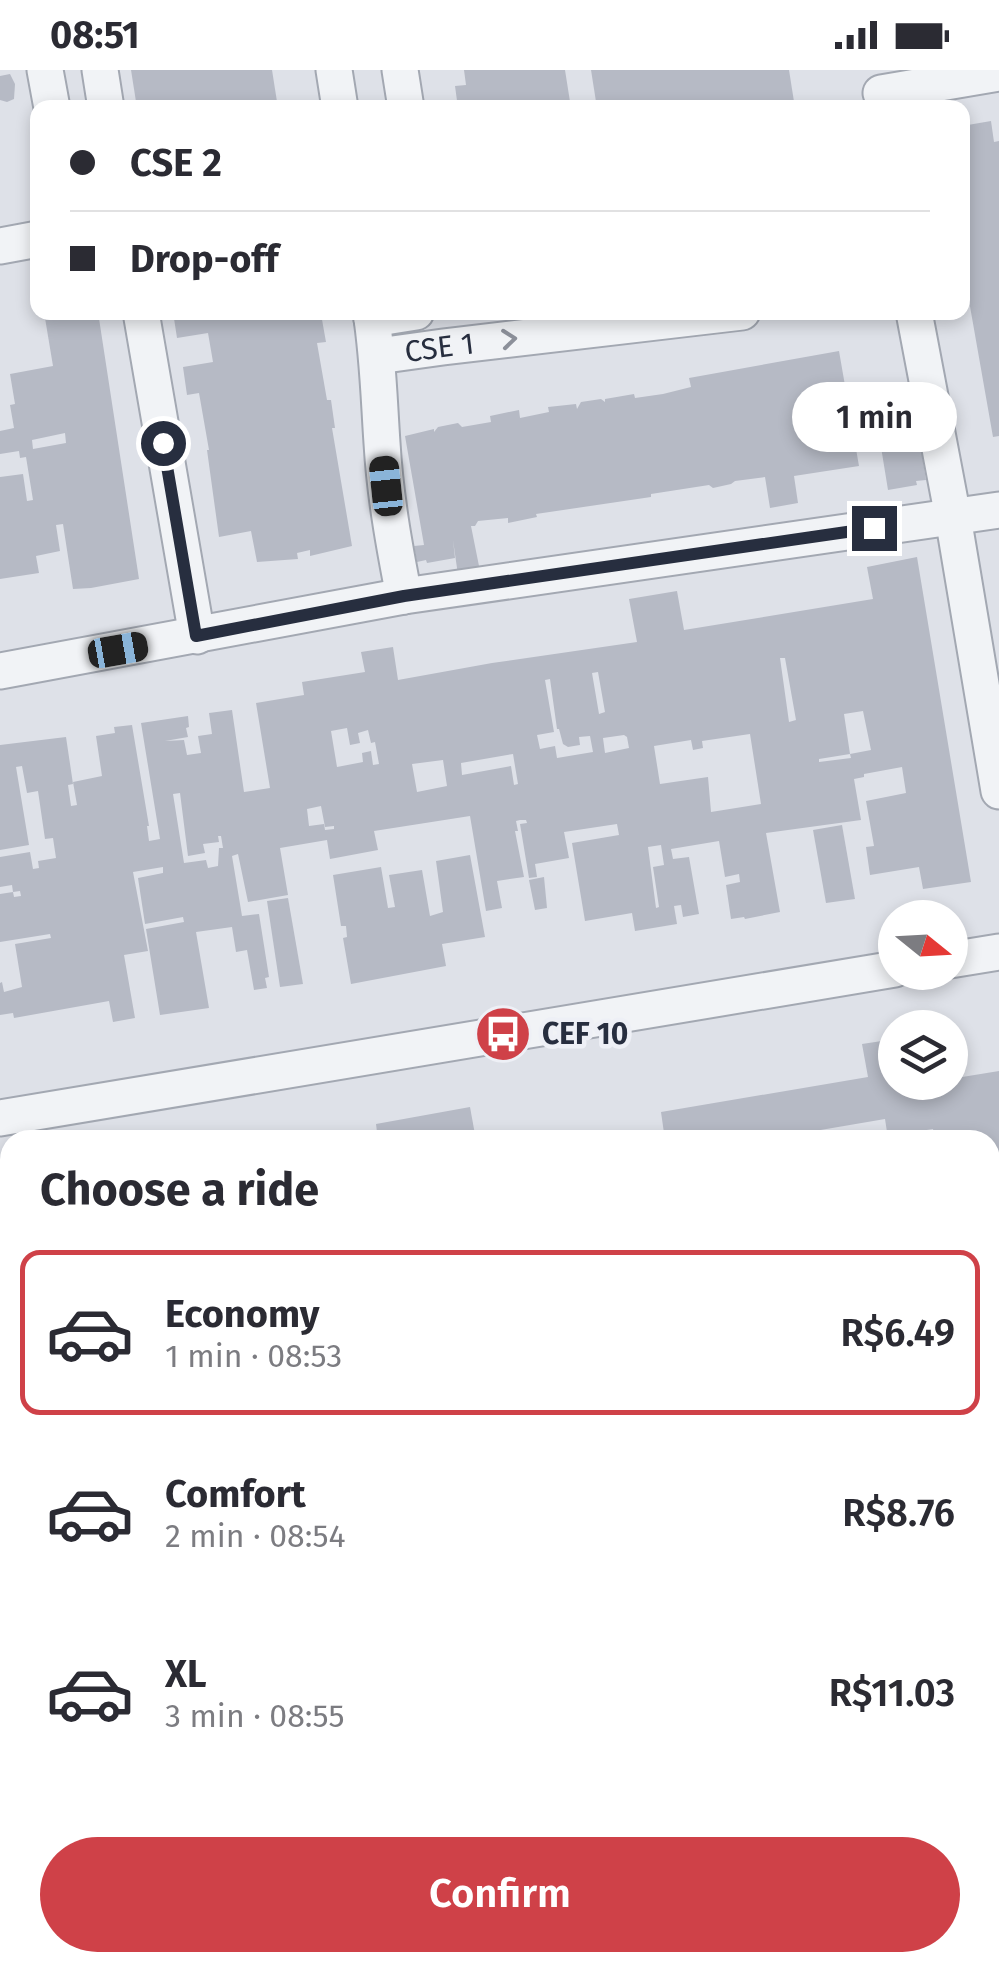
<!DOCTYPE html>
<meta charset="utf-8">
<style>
body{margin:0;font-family:"Fira Sans",sans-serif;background:#f7f7f7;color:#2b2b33;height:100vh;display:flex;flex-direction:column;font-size:38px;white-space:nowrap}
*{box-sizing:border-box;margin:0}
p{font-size:32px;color:#7c7c81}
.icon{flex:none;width:55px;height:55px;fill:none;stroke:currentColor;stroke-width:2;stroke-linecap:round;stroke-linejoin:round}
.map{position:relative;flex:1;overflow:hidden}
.sheet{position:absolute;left:0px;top:1060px;width:1000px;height:842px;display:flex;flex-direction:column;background:#fff;border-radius:30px 30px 0 0;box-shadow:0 5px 15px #0003}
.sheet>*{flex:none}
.guide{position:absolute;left:30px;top:30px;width:940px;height:220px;border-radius:20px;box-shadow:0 5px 15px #0003;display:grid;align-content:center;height:220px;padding:0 40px;background:#fff}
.needle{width:65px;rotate:108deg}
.fabs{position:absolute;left:878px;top:830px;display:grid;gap:20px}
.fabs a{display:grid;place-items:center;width:90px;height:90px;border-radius:50%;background:#fff;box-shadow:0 5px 15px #0003;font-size:50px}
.end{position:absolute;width:45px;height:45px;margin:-22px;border:12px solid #272e3f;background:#fff;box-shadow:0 0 0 5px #fff}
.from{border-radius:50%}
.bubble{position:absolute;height:70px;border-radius:35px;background:#fff;box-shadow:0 5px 15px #0003;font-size:32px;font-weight:600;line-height:70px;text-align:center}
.car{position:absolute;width:30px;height:60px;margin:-30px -15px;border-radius:12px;box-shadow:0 0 8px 2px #0007;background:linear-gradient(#222 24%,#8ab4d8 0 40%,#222 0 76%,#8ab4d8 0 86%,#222 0)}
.guide b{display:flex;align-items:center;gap:35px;height:95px;font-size:38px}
.guide b+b{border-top:2px solid #e1e1e2}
.guide i{width:25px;height:25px;background:#2b2b33}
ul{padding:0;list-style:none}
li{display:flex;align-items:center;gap:30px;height:165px;margin:0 20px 15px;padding:0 20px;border:5px solid transparent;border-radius:20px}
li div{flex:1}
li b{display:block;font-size:38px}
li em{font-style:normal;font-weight:600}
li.selected{border-color:#cf4148}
li>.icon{width:90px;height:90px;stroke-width:1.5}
h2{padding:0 40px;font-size:45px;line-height:120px}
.primary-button{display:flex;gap:20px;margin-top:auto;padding:20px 40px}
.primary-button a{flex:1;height:115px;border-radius:60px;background:#cf4148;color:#fff;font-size:40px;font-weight:600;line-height:115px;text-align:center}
.status{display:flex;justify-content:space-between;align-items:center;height:70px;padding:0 50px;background:#fff;direction:ltr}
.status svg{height:28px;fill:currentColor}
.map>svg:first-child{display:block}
.building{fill:#b6bac5;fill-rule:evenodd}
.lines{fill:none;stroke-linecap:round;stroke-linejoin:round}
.minor-casing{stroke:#a3a8b2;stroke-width:39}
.minor{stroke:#f1f3f6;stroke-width:35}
.oneway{stroke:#8c909a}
.route{stroke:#272e3f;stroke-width:12}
.labels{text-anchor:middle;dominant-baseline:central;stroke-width:9;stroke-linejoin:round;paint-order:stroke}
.street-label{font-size:30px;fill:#272e3f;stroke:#eef0f6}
.poi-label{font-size:30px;font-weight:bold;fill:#272e3f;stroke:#eef0f6;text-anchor:start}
</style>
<div class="status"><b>08:51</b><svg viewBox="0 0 49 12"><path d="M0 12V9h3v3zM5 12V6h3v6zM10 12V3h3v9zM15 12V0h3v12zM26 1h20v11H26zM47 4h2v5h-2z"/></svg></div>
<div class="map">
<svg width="999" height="1902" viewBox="0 0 999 1902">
<rect width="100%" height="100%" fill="#dee1e8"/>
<!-- building -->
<g class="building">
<polygon points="131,0 272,0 278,38 137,38"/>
<polygon points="464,0 565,0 571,38 497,38 496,32 489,33 490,38 458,38 455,16 466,15"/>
<polygon points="591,0 789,0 795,38 597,38"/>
<polygon points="10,4 15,14 14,29 7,32 0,30 0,6"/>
<polygon points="991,51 994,72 999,71 999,366 993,367 962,191 962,56"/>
<path d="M44 242H98L139 509 91 518 73 519 63 454 56 455 60 481 36 486 39 503 0 509V407L23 404 27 431 33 430 26 387 20 388 19 381 0 384V361L14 358 10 335 15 334 10 304 53 296ZM65 363 66 373 33 379 32 370Z"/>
<polygon points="173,242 321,244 326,272 317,273 327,330 331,330 335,358 332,358 352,476 310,486 310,480 297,483 298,489 257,492 251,461 219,467 207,380 209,380 199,323 187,325 183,297 213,292 208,263 177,268"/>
<polygon points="839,281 859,396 794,406 798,433 770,438 765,407 735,411 731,414 713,418 709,415 651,424 651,427 536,444 537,447 508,453 508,448 478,451 475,456 471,456 480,501 458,505 453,470 455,488 427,493 426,490 417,492 414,476 424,475 405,366 434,359 434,362 438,357 458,353 462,357 491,352 490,346 519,340 520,348 549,342 548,337 576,334 577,339 581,332 601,329 605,332 605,329 634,324 635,328 663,324 691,317 689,308"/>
<polygon points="909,372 920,372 926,410 916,411 917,415 888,420 881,377"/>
<path d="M917 487 971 812 923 819 919 797 870 805 866 777 874 776 866 731 906 723 902 697 864 704V707L854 709 861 750 766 763 780 842 745 849 744 847 731 849 726 815 740 812 739 804 725 807 719 771 671 779 673 789 689 787 699 844 683 847 681 835 674 836 677 854 635 861 632 843 585 851 572 773 619 765 617 754 564 762 569 788 535 794 537 807 529 808 520 754 527 753 526 750H520L516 751 518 761H515L524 807 497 811 502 838 486 841 470 746 374 761 378 780 330 789 327 770 280 778 288 825 248 832 238 784 232 786 242 846 259 844 269 907 265 908 267 918 254 920 247 880 236 882 232 857 196 862 209 938 160 945 146 859 184 852 183 847 145 854 138 808 163 803V797L133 802 148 881 124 885 135 948 113 952 109 931 14 948 13 943 0 945V913L2 912 4 922 22 917 15 874 51 868 50 864 0 872V824L13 822 14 827 21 826 20 821 13 822 12 815 0 817V787L30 782 33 799 39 798 38 791 56 788 53 768 45 769 38 721 27 723 22 696 16 697 29 775 0 780V675L66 667 73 714 68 715 71 736 77 735 73 712 102 706 96 666 115 663 114 657 132 655 149 756H147L149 771 160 769 141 653 188 646 189 657 186 658 188 667 165 671 184 670 187 685 201 683 198 666 212 664 209 643 232 640 244 722 270 718 256 633 304 625 302 612 365 602 361 582 393 577 398 610 492 593 637 572 629 529 677 521 684 560 873 529 867 497ZM780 588H785L796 650 789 652ZM598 602 605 642 599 644 592 603ZM550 609 557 659H559L563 674 568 677 580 675 579 667 590 666 593 682 557 688 555 676 540 679 537 665 554 662 545 610ZM863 641 871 680 850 684 851 688 819 692V689L850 684 844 644ZM347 658 350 675 360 673 358 663 368 660 371 673 375 672 379 694 373 695 371 681 362 683 363 692 337 697 331 661ZM750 664 761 734 711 742 708 707 660 714 654 676 691 670 693 680 703 678 702 671ZM624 665 627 667 629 678 605 683 603 668ZM513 684 518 714 514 715 511 696 462 705 461 693ZM443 690 447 716 417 722 412 694ZM180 723 188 786 205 783 203 774 219 772 218 766H221L223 778H219L218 796 208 798 206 790 184 793 173 724ZM321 736 325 757 334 756V759L325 760 324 754 309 756 307 739ZM661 775 664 795 653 797 659 837 656 838 648 777Z"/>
<polygon points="842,755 855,829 826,833 813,760"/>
<polygon points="470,785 485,867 442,874 446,896 351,914 343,868 347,867 346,856 341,856 333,805 381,797 388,838 395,837 389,805 422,800 430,846 443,842 436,791"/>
<polygon points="544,807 547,838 535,840 529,810"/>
<polygon points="288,828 303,914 280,917 267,831"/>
<polygon points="895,969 895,1012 911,1012 912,1016 950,1012 950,1009 999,1001 999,1169 990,1170 990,1070 935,1070 933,1059 920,1061 921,1070 850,1070 850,1068 887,1062 885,1049 762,1070 665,1070 661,1042 868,1007 862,974"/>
<polygon points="470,1037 476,1070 378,1070 376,1054"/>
<polygon points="0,1117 5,1117 5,1122 10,1121 10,1296 8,1296 3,1263 0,1264"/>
<polygon points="999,1388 999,1559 996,1559 999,1588 990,1589 990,1390"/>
<polygon points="10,1555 10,1739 0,1741 0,1557"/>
<polygon points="999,1602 999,1663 990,1664 990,1603"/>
<polygon points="0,1772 5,1772 6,1777 10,1776 10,1852 0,1853"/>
<polygon points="999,1857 999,1882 996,1882 999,1902 889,1902 887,1892 990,1892 990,1859"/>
<polygon points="612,1892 661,1892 662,1902 613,1902"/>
<polygon points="775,1892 856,1892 857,1902 776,1902"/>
</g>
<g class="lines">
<!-- minor casing -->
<g class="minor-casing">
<g id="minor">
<polyline points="45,0 52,38"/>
<polyline points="100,0 106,38"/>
<polyline points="334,0 340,38"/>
<polyline points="400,0 406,38"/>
<polyline points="881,23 999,3"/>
<polyline points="0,176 38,169"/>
<polyline points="141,242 197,566"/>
<path d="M371 242C378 286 379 329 382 373 385 425 394 475 404 526"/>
<polyline points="914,242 953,447 999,721"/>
<polyline points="372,249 416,242"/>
<path id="s1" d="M378 286 443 277 742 242"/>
<polyline points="0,601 404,526 999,440"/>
<polyline points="950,890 999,882"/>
<polyline points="0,1048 895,899"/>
<polyline points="990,1325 999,1323"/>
<polyline points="0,1488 10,1486"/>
<polyline points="990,1764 999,1763"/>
<polyline points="151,1902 210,1892"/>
</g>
</g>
<!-- minor -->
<use href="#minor" class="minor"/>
</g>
<!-- one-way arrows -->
<defs><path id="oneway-chevron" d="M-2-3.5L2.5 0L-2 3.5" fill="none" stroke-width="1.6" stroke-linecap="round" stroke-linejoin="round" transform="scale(2.5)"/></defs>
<use class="oneway" href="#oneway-chevron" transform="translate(509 269) rotate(-6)"/>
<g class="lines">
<!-- route -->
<polyline class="route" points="163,373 196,566 404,526 874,458"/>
</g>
<!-- icons -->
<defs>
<g id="bus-disc" transform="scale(2.875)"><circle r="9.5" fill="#cf4148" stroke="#eef0f6"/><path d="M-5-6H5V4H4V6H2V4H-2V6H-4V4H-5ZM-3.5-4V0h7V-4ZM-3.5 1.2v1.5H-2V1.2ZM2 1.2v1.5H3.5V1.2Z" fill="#fff"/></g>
</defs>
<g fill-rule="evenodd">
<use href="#bus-disc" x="503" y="964"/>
</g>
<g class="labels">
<!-- street labels -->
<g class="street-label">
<text stroke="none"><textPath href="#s1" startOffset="62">CSE 1</textPath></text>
</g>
<!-- poi labels -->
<g class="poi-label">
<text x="542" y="964">CEF 10</text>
</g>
</g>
</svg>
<div class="fabs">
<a><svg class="needle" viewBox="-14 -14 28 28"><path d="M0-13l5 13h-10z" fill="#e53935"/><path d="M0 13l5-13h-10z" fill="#7c7c81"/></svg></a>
<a><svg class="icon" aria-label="layers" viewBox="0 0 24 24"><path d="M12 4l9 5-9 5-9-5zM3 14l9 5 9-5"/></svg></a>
</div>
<i class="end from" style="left:163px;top:373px"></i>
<i class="end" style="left:874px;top:458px"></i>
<div class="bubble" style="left:792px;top:312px;width:165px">1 min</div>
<i class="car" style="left:386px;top:416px;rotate:354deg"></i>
<i class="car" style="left:118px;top:580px;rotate:80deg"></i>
<div class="guide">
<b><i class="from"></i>CSE 2</b>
<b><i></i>Drop-off</b>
</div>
<section class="sheet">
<h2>Choose a ride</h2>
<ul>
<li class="selected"><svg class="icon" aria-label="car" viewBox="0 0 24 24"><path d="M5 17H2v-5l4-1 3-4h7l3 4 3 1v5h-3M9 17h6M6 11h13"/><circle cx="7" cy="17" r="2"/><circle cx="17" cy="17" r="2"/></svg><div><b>Economy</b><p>1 min · 08:53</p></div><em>R$6.49</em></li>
<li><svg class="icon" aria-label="car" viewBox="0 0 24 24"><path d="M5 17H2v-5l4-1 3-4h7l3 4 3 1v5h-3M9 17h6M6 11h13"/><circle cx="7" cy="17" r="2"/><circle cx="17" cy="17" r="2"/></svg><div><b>Comfort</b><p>2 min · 08:54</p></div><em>R$8.76</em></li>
<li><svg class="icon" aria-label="car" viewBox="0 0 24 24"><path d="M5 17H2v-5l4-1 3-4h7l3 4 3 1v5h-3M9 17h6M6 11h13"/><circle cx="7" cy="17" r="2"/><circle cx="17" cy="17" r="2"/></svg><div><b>XL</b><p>3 min · 08:55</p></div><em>R$11.03</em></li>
</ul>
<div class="primary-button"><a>Confirm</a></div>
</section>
</div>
